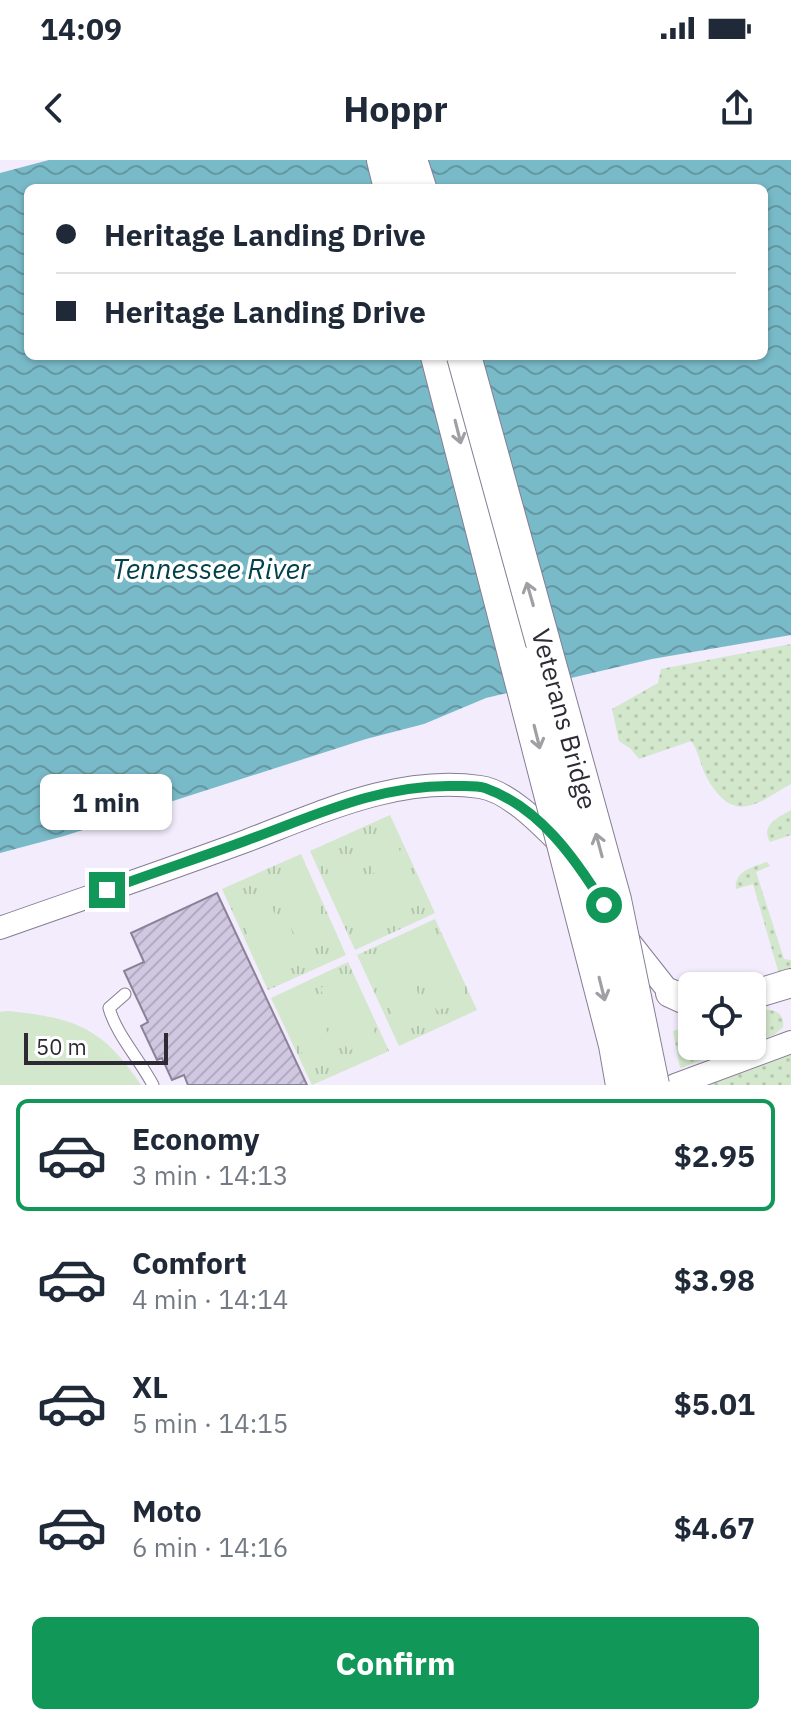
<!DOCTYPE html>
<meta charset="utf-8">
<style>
body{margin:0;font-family:"IBM Plex Sans",sans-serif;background:#f2f2f3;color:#1f2937;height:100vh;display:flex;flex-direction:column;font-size:30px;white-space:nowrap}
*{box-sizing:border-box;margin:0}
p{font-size:26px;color:#747a83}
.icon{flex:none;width:44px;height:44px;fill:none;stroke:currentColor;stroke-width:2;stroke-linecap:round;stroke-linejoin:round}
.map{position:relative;height:925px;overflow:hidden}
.side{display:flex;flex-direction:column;background:#fff;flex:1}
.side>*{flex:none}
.banner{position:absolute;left:24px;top:24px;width:744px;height:176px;border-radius:12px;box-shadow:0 2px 6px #0004;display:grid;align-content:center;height:176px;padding:0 32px;background:#fff}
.buttons{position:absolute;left:678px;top:812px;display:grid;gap:16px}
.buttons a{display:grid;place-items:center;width:88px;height:88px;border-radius:12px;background:#fff;box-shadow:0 2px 6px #0004;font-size:40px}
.scale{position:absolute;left:24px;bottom:20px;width:144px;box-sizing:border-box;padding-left:8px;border:4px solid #2e2a33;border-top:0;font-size:22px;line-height:28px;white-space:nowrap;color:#2e2a33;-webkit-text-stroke:6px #fff;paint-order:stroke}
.end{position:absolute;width:36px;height:36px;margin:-18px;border:10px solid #119757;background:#fff;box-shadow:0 0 0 4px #fff}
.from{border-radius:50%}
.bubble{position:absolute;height:56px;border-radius:12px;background:#fff;box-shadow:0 2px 6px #0004;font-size:26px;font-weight:700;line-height:56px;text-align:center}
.banner b{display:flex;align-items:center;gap:28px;height:76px;font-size:30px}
.banner b+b{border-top:2px solid #e0e1e3}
.banner i{width:20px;height:20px;background:#1f2937}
ul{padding:14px 0 0;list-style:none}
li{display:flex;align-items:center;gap:24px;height:112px;margin:0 16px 12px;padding:0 16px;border:4px solid transparent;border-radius:12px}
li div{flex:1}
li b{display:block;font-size:30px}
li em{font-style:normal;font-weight:700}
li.current{border-color:#119757}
li>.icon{width:72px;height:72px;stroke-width:1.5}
.cta{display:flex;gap:16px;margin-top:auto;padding:16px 32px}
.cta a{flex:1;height:92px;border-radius:12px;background:#119757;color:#fff;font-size:32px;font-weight:700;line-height:92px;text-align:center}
.status{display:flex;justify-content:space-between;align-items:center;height:56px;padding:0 40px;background:#fff;direction:ltr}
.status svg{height:22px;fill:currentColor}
header{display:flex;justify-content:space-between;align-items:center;height:104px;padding:0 32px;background:#fff;font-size:36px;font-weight:700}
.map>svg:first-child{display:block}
.grass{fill:url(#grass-dots)}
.park{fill:url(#park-tufts)}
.pitch{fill:#d2e7cb}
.water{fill:url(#water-waves);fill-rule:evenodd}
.building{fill:url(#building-hatch);stroke:#8b8299;stroke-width:2}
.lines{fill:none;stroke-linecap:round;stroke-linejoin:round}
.service-casing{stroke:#867d94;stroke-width:13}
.minor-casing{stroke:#867d94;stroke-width:24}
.tertiary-casing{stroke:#867d94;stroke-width:30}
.primary-casing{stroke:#867d94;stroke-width:36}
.service{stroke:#fff;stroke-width:11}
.minor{stroke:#fff;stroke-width:22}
.tertiary{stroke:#fff;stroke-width:28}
.primary{stroke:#fff;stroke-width:34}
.primary-bridge-casing{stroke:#867d94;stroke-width:36;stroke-linecap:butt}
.primary-bridge{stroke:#fff;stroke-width:34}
.oneway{stroke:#a19fa3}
.route{stroke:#119757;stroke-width:10}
.labels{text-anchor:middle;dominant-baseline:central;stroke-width:7;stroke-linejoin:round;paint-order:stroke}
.street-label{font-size:26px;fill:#2e2a33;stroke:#fff}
.water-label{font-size:28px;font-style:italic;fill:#02414c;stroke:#fff}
</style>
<div class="status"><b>14:09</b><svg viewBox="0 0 49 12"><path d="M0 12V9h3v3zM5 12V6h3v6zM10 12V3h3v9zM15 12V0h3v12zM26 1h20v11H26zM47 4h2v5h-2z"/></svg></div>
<header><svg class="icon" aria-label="back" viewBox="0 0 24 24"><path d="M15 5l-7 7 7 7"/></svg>Hoppr<svg class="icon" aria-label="share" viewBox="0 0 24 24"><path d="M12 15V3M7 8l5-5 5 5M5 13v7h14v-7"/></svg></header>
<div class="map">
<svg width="791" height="925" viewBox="0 0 791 925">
<defs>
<pattern id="grass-dots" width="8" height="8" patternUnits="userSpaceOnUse" patternTransform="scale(2)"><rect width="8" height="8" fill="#d2e7cb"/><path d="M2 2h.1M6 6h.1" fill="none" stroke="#b5c6af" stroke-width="1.8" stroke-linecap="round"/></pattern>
<pattern id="park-tufts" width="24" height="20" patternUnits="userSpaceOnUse" patternTransform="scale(2)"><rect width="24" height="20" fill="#d2e7cb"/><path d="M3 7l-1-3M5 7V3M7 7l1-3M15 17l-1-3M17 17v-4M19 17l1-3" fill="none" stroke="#b5c6af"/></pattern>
<pattern id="water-waves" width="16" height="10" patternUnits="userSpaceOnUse" patternTransform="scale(2)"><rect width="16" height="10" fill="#79bac8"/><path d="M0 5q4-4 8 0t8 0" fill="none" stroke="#6497a3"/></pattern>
<pattern id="building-hatch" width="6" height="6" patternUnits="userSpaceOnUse" patternTransform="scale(2)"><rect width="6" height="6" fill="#d0c7e0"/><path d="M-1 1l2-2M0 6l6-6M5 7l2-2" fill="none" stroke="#b3abc1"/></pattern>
</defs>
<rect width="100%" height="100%" fill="#f2ecfc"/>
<!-- grass -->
<g class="grass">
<path d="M791 484V624C769 635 747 658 724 640 715 632 707 620 703 609 699 599 698 590 691 581L639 599 631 589 619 581 612 549 658 523 661 509Z"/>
<path d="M791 650V675L770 682C760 665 779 657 791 650Z"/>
<path d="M767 702 770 706 756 712 784 799 791 800V810L779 814 753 724 736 729C734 711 753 707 767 702Z"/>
<path d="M760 845 762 850C774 849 785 853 783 867L774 875 752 882V847Z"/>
<polygon points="692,865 692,886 741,886 680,908 673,871"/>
<polygon points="791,894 791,925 697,925"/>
</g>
<!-- park -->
<g class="park">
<polygon points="390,655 435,753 355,790 310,691"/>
<polygon points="301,694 346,795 268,830 222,729"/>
<polygon points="435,759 477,850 399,886 357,795"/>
<polygon points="348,802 389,891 312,925 271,838"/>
</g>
<!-- pitch -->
<g class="pitch">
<polygon points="393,676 421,739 392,752 363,690"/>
<polygon points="355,693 383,756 354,769 326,706"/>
<polygon points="303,716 331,779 302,792 274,729"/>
<polygon points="266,734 294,797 264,810 236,747"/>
<polygon points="439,775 467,838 437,851 409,788"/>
<polygon points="400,793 428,855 399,869 371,806"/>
<polygon points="350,815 377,878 348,891 320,828"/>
<polygon points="310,833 338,896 309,909 281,846"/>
<path d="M8 851C75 858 102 867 141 925H0V852Z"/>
</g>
<!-- water -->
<path class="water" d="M49 0H791V475L652 499 486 538 424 564 366 579 64 676 0 693V13ZM28 28H764V196H28Z"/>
<!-- building -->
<polygon class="building" points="217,733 307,925 188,925 184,915 172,920 162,898 157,900 141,866 148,862 124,811 144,802 131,773"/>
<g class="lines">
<!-- service casing -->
<g class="service-casing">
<path id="service" d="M125 834 109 848C116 874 140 900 153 925"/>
</g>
<!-- minor casing -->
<g class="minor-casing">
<g id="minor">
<path d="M0 768C82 739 165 711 246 681 320 653 398 615 480 627 509 631 542 666 562 686"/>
<polyline points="625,776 670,833"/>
<polyline points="675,925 791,882"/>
</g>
</g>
<!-- tertiary casing -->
<g class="tertiary-casing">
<g id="tertiary">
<polyline points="670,833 692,843"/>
<polyline points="752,835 791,823"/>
</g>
</g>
<!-- primary casing -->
<g class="primary-casing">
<g id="primary">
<polyline points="384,0 391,28"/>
<polyline points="410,0 419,28"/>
<polyline points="438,196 517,502"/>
</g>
</g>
<!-- service -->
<use href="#service" class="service"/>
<!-- minor -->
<use href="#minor" class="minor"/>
<!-- tertiary -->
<use href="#tertiary" class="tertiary"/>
<!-- primary -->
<use href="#primary" class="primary"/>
<!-- primary-bridge casing -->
<g class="primary-bridge-casing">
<g id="primary-bridge">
<polyline points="464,196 614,740 652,925"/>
<polyline points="517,502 616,885 623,925"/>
</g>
</g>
<!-- primary-bridge -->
<use href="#primary-bridge" class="primary-bridge"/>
</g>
<!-- one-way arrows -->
<defs><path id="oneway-shaft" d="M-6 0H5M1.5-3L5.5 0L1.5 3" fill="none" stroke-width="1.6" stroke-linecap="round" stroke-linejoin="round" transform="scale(2)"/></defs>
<g class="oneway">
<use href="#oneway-shaft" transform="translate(458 272) rotate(76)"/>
<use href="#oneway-shaft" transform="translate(530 434) rotate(-106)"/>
<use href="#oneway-shaft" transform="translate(537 577) rotate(76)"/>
<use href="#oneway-shaft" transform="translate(599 685) rotate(-105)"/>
<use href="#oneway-shaft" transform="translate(602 829) rotate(76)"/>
</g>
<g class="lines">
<!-- route -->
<path class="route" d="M107 730C152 713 199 698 245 681 314 656 379 624 455 626 464 626 476 625 485 628 539 647 575 698 604 745"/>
</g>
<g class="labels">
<!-- street labels -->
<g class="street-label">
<text transform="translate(565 559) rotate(75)">Veterans Bridge</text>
</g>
<!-- water labels -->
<g class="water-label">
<text x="211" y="408">Tennessee River</text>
</g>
</g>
</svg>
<div class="buttons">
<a><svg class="icon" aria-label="locate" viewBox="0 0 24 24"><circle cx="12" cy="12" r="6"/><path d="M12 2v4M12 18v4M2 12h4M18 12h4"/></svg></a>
</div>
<div class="scale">50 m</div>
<i class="end from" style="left:604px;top:745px"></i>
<i class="end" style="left:107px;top:730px"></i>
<div class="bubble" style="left:40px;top:614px;width:132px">1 min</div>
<div class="banner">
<b><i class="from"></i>Heritage Landing Drive</b>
<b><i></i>Heritage Landing Drive</b>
</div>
</div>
<section class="side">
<ul>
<li class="current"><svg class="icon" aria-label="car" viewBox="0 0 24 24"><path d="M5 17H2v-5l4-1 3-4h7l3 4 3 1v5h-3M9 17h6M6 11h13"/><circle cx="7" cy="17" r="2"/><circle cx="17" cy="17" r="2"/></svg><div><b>Economy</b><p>3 min · 14:13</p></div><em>$2.95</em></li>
<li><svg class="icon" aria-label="car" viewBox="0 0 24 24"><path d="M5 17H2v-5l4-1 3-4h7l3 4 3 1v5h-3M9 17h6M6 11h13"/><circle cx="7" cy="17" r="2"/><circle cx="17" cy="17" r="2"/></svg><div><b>Comfort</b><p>4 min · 14:14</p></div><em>$3.98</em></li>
<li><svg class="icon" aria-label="car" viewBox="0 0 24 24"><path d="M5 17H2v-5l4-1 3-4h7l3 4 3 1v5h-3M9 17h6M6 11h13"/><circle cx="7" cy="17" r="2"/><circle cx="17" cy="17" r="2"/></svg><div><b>XL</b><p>5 min · 14:15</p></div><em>$5.01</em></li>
<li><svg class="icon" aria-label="car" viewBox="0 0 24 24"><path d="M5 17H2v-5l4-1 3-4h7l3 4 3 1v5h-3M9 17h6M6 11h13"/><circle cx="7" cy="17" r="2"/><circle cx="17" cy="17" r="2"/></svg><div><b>Moto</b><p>6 min · 14:16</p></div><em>$4.67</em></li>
</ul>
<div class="cta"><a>Confirm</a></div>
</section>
